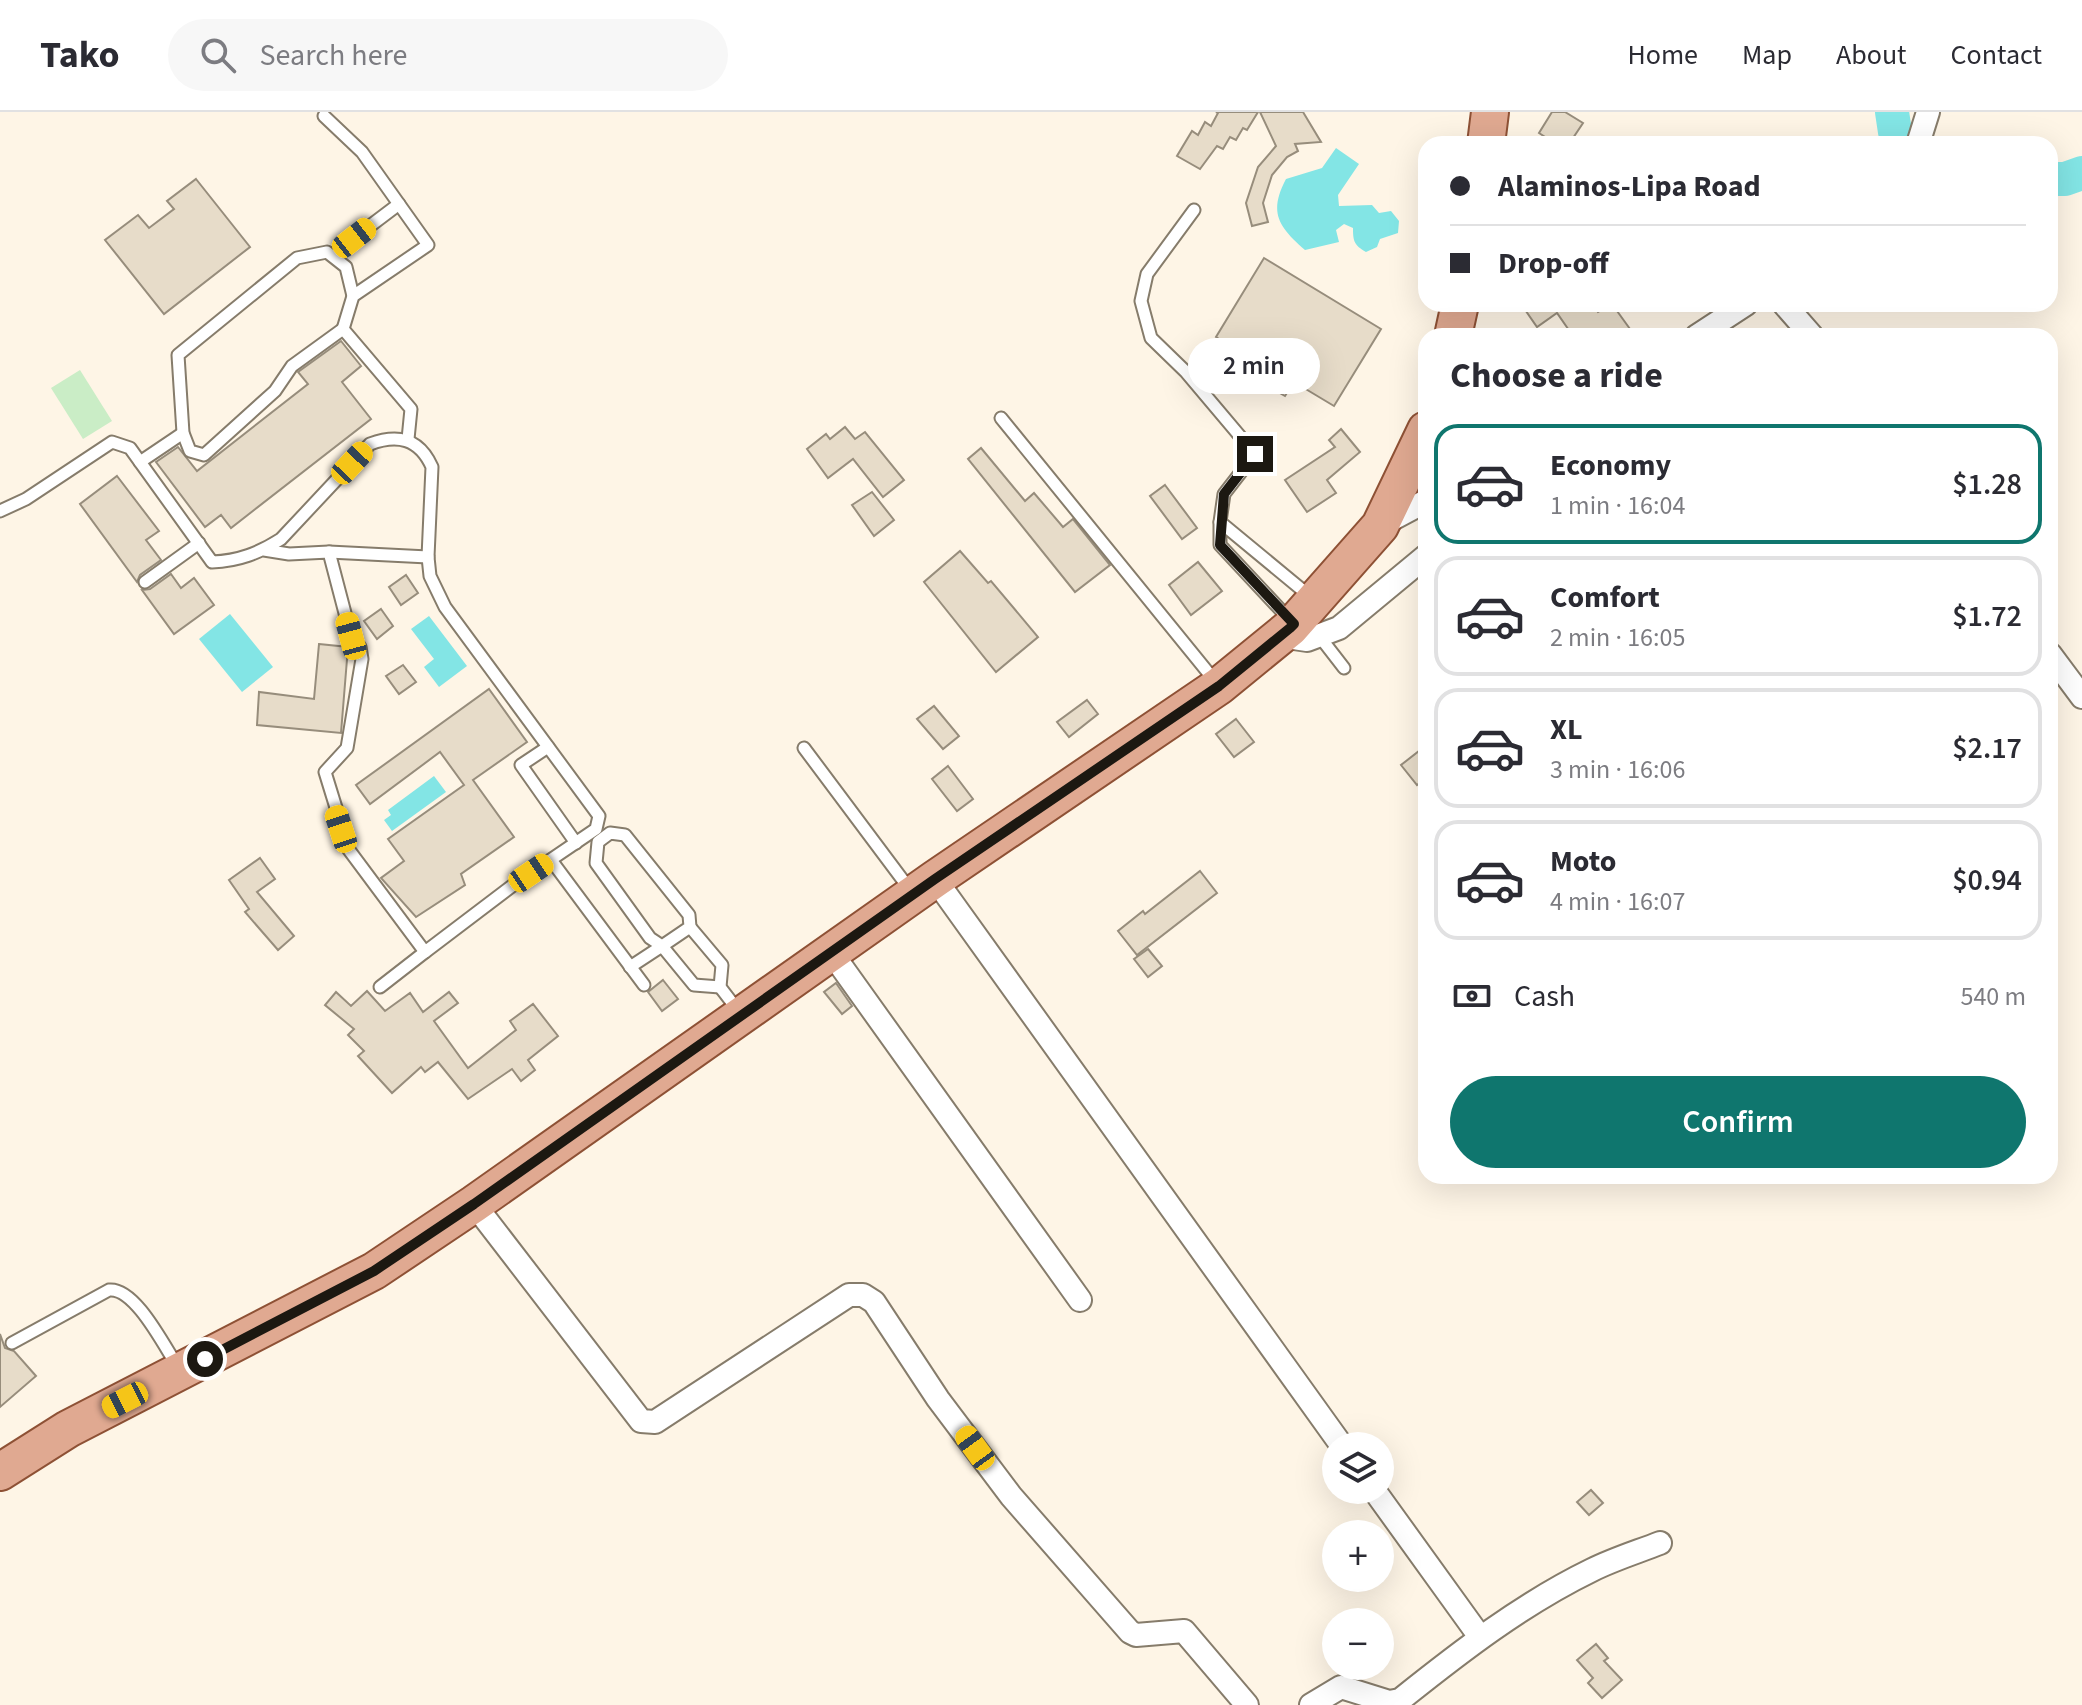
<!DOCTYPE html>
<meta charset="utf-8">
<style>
body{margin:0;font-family:"Source Sans 3",sans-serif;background:#f7f7f7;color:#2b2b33;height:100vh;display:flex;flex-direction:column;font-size:30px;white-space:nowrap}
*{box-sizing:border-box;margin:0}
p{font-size:26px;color:#7c7c81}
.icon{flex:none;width:44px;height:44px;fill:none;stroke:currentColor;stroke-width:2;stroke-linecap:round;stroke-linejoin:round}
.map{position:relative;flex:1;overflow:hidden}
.panel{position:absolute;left:1418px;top:216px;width:640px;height:856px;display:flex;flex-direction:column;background:#fff;border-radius:24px;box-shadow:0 8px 32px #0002}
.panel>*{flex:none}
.banner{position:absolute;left:1418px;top:24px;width:640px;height:176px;border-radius:24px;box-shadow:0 8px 32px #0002;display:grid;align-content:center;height:176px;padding:0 32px;background:#fff}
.controls{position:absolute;left:1322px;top:1320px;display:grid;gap:16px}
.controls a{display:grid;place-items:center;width:72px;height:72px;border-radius:50%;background:#fff;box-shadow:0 8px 32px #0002;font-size:40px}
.end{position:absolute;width:36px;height:36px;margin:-18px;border:10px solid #1c1811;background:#fff;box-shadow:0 0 0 4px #fff}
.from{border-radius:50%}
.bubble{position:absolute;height:56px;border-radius:28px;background:#fff;box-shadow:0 8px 32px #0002;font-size:26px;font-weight:600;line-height:56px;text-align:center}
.car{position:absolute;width:24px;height:48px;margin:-24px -12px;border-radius:10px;box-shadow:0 0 6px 2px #0007;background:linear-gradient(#f5c518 24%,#345 0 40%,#f5c518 0 76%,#345 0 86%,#f5c518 0)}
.banner b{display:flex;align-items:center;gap:28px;height:76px;font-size:30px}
.banner b+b{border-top:2px solid #e1e1e2}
.banner i{width:20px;height:20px;background:#2b2b33}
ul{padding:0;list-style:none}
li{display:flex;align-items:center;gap:24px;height:120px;margin:0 16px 12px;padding:0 16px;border:4px solid #e1e1e2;border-radius:24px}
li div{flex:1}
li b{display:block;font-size:30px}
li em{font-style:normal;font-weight:600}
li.on{border-color:#0f766e}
li>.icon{width:72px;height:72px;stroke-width:1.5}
h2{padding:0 32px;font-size:36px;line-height:96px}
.pay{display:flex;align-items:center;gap:20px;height:88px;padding:0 32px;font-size:30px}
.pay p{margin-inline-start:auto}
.cta{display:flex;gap:16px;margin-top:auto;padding:16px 32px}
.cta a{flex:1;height:92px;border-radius:48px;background:#0f766e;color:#fff;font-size:32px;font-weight:600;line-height:92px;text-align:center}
header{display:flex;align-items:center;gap:48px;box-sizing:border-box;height:112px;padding:0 40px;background:#fff;border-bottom:2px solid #e1e1e2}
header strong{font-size:38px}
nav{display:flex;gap:44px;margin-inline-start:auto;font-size:28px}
.search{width:560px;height:72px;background:#f7f7f7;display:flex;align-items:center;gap:20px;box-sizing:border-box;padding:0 28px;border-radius:44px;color:#7c7c81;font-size:30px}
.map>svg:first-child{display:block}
.green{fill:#caedc6}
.water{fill:#83e5e5}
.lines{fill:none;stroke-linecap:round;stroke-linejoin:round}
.river{stroke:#83e5e5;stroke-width:34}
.building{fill:#e7dcc9;stroke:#978d7c;stroke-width:2}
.service-casing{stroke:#867c6b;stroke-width:15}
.minor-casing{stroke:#867c6b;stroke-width:26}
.primary-casing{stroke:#8e5135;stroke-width:40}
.service{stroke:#fff;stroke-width:11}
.minor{stroke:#fff;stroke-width:22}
.primary{stroke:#e0a991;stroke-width:36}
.route{stroke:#1c1811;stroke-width:10}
</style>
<header>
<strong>Tako</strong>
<div class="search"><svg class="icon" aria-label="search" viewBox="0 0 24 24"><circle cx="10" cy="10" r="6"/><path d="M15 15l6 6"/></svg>Search here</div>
<nav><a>Home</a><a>Map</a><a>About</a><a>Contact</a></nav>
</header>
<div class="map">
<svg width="2082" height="1593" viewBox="0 0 2082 1593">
<rect width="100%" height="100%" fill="#fef5e6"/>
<!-- green -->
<polygon class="green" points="80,258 112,309 83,327 51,276"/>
<!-- water -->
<g class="water">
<path d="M1336 36 1359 52 1338 83 1339 94 1372 93 1379 101 1391 99 1399 109 1398 121 1380 127 1377 135 1366 140C1354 133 1353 129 1353 116L1344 112 1336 118 1339 130 1305 138C1279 115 1268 101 1286 67L1322 56Z"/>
<polygon points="230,502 273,555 242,580 199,527"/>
<polygon points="429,504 467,554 439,575 424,555 434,547 411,517"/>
<polygon points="434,664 446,680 392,719 384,708 391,703 388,698"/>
</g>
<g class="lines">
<!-- river -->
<g class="river">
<polyline points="1892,0 1895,20 1911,32"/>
<polyline points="2050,67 2065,67 2082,61"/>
</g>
</g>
<!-- building -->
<g class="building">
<polygon points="1216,0 1258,0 1247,18 1243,16 1236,28 1230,25 1223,37 1217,34 1200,57 1177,44 1192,19 1198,23 1205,10 1211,14 1218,1"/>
<polygon points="1260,0 1303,0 1321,30 1295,32 1298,39 1287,45 1272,63 1263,91 1268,110 1252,114 1246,91 1258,55 1276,34"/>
<polygon points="1552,0 1565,0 1583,11 1569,32 1556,32 1539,21"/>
<polygon points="196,67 250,135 164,202 105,128 138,103 149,116 174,97 167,89"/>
<polygon points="1264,146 1381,217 1334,294 1294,270 1285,284 1235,255 1243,242 1216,225"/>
<polygon points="1521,192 1592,192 1598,200 1612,192 1635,224 1573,224 1557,201 1537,215"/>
<polygon points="341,229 361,254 342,270 371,307 231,416 221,403 205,415 156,350 178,335 197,359 308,272 298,260"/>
<polygon points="845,315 855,327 865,320 904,368 883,385 853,347 828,366 807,337 826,322 830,327"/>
<polygon points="1341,317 1360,340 1327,368 1336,381 1307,400 1285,368 1335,335 1329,328"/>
<polygon points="981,336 1025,389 1034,381 1063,415 1073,407 1110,453 1075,480 968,347"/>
<polygon points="117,364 159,419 146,428 161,448 140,463 137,470 80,392"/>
<polygon points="1165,373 1197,416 1182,427 1150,384"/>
<polygon points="872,380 894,408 874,424 852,393"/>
<polygon points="960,439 988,471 991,469 1038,525 996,560 924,470"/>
<polygon points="1198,450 1222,479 1191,503 1169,473"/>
<polygon points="171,462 181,476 194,466 214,493 174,522 142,478 150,477"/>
<polygon points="406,463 418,481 401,493 389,475"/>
<polygon points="381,497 393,514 377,527 364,509"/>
<polygon points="319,532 348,535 341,621 257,613 259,580 314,587"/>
<polygon points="403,553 416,570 399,582 386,564"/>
<polygon points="489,577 527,630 473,668 514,725 461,762 465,773 416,805 381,766 404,749 388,727 464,673 440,640 370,692 356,673"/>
<polygon points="1087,588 1098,602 1069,625 1057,610"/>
<polygon points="934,594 959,624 943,637 917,607"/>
<polygon points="1236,607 1254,630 1234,645 1216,622"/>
<polygon points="1419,639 1426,648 1426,666 1417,673 1401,653"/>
<polygon points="948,654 973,687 957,699 932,667"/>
<polygon points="260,746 275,767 257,780 294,824 278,838 245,800 249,797 229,768"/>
<polygon points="1200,759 1217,781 1137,843 1118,819 1143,799 1145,802"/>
<polygon points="1148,837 1162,854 1148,865 1134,847"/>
<polygon points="663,868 678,887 662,899 648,880"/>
<polygon points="836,871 852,894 842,902 824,880"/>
<polygon points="367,879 385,899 410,881 423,900 449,880 458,891 434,909 468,956 516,918 510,909 533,892 558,924 528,948 535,958 521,969 512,957 468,987 438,950 425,960 421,955 392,981 358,944 364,939 348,923 354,917 325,893 336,880 351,894"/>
<polygon points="0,1222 5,1236 14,1239 36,1264 0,1295"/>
<polygon points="1591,1378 1603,1391 1589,1403 1577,1390"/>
<polygon points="1596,1532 1608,1546 1604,1549 1622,1568 1602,1586 1588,1571 1593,1566 1577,1548"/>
</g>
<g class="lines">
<!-- service casing -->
<g class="service-casing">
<g id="service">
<polyline points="324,4 362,40 428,133 353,184 343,217 411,297 408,327"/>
<polyline points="1194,98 1147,162 1141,189 1151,226 1185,259 1255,342 1224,382 1220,410 1312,486"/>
<polyline points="354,126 399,92"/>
<polyline points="343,217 292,254 275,279 204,343 190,339 183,321 178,243 297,146 327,140 346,155 353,184"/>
<polyline points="1001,306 1215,569"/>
<polyline points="140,350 183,321"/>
<path d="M0 399 26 387 112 330 130 336 212 450C239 449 259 441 281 427L370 332C397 322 419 326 432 355L428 445 430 464 445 495 599 704 596 717 512 774 425 840 349 738 325 660 347 636 362 547 360 535 351 524 329 440 289 442 264 438"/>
<polyline points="1220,410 1220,433 1291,509"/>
<polyline points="329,440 428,445"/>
<polyline points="145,470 199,431"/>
<polyline points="1320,525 1344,556"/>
<polyline points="548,635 521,653 576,731"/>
<polyline points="804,636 911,779"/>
<polygon points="610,721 625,723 689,803 690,815 662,834 650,826 596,751 598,730"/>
<polyline points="551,748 644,873"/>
<polyline points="690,815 722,853 720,875 740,901"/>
<polyline points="630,855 662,834 694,873 720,875"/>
<polyline points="380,875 425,840"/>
<path d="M12 1231 109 1178C135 1175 164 1234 178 1255"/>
</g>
</g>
<!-- minor casing -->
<g class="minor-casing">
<g id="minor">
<polyline points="1918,32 1928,0"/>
<polyline points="1784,192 1812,224"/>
<polyline points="1697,224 1746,192"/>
<polyline points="1381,413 1426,389"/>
<polyline points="1280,524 1307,528 1339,516 1426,444"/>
<polyline points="2050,542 2082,585"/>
<polyline points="935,767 1342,1334"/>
<polyline points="831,840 1080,1188"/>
<polyline points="474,1092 641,1309 655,1310 849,1183 863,1183 874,1190 938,1287 1011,1384 1130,1520 1136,1523 1184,1519 1247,1593"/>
<polyline points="1374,1378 1480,1525"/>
<path d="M1311 1593 1341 1575 1389 1590 1400 1588C1460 1540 1522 1492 1592 1458 1614 1447 1637 1440 1660 1431"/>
</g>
</g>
<!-- primary casing -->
<g class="primary-casing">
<g id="primary">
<polyline points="1486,32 1490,0"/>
<polyline points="1453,224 1460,192"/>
<polyline points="0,1360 68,1317 374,1159 474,1092 935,767 1219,574 1290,516 1380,414 1426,318"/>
</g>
</g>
<!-- service -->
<use href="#service" class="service"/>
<!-- minor -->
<use href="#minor" class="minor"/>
<!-- primary -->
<use href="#primary" class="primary"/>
</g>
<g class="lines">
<!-- route -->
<polyline class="route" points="205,1247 374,1159 474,1092 935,767 1219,574 1290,516 1294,512 1220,433 1224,382 1255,342"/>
</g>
</svg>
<div class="controls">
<a><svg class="icon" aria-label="layers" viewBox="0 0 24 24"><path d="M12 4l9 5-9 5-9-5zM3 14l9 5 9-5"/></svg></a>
<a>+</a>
<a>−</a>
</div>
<i class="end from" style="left:205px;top:1247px"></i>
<i class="end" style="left:1255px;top:342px"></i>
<div class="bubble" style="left:1188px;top:226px;width:132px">2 min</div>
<i class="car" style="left:354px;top:126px;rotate:52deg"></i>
<i class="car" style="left:352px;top:351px;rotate:43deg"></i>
<i class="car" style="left:351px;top:524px;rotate:345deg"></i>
<i class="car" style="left:341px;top:717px;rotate:342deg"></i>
<i class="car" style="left:531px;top:761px;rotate:56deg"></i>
<i class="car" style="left:125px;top:1288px;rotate:243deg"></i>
<i class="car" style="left:975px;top:1336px;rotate:324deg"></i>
<div class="banner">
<b><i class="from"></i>Alaminos-Lipa Road</b>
<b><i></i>Drop-off</b>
</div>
<section class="panel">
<h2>Choose a ride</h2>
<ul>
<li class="on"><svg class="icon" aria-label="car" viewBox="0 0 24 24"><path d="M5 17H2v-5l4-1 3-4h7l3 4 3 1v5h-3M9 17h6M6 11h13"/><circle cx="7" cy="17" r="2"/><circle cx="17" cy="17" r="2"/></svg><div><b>Economy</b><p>1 min · 16:04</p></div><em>$1.28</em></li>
<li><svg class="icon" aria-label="car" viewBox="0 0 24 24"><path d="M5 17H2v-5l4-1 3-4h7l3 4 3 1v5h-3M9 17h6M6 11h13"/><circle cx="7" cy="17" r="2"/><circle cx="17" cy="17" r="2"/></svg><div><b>Comfort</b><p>2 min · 16:05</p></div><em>$1.72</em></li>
<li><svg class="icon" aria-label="car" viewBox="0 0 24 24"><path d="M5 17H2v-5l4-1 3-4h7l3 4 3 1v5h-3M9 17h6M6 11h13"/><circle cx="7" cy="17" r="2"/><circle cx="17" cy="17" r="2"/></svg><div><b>XL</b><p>3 min · 16:06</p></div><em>$2.17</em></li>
<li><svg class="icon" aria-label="car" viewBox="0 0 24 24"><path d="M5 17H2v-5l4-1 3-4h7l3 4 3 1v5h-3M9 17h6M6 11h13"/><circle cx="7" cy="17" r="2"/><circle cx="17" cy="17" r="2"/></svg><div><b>Moto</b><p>4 min · 16:07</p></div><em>$0.94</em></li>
</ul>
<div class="pay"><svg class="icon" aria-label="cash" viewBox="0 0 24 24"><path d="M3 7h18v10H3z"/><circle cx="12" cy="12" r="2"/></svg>Cash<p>540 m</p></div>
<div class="cta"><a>Confirm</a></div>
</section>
</div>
